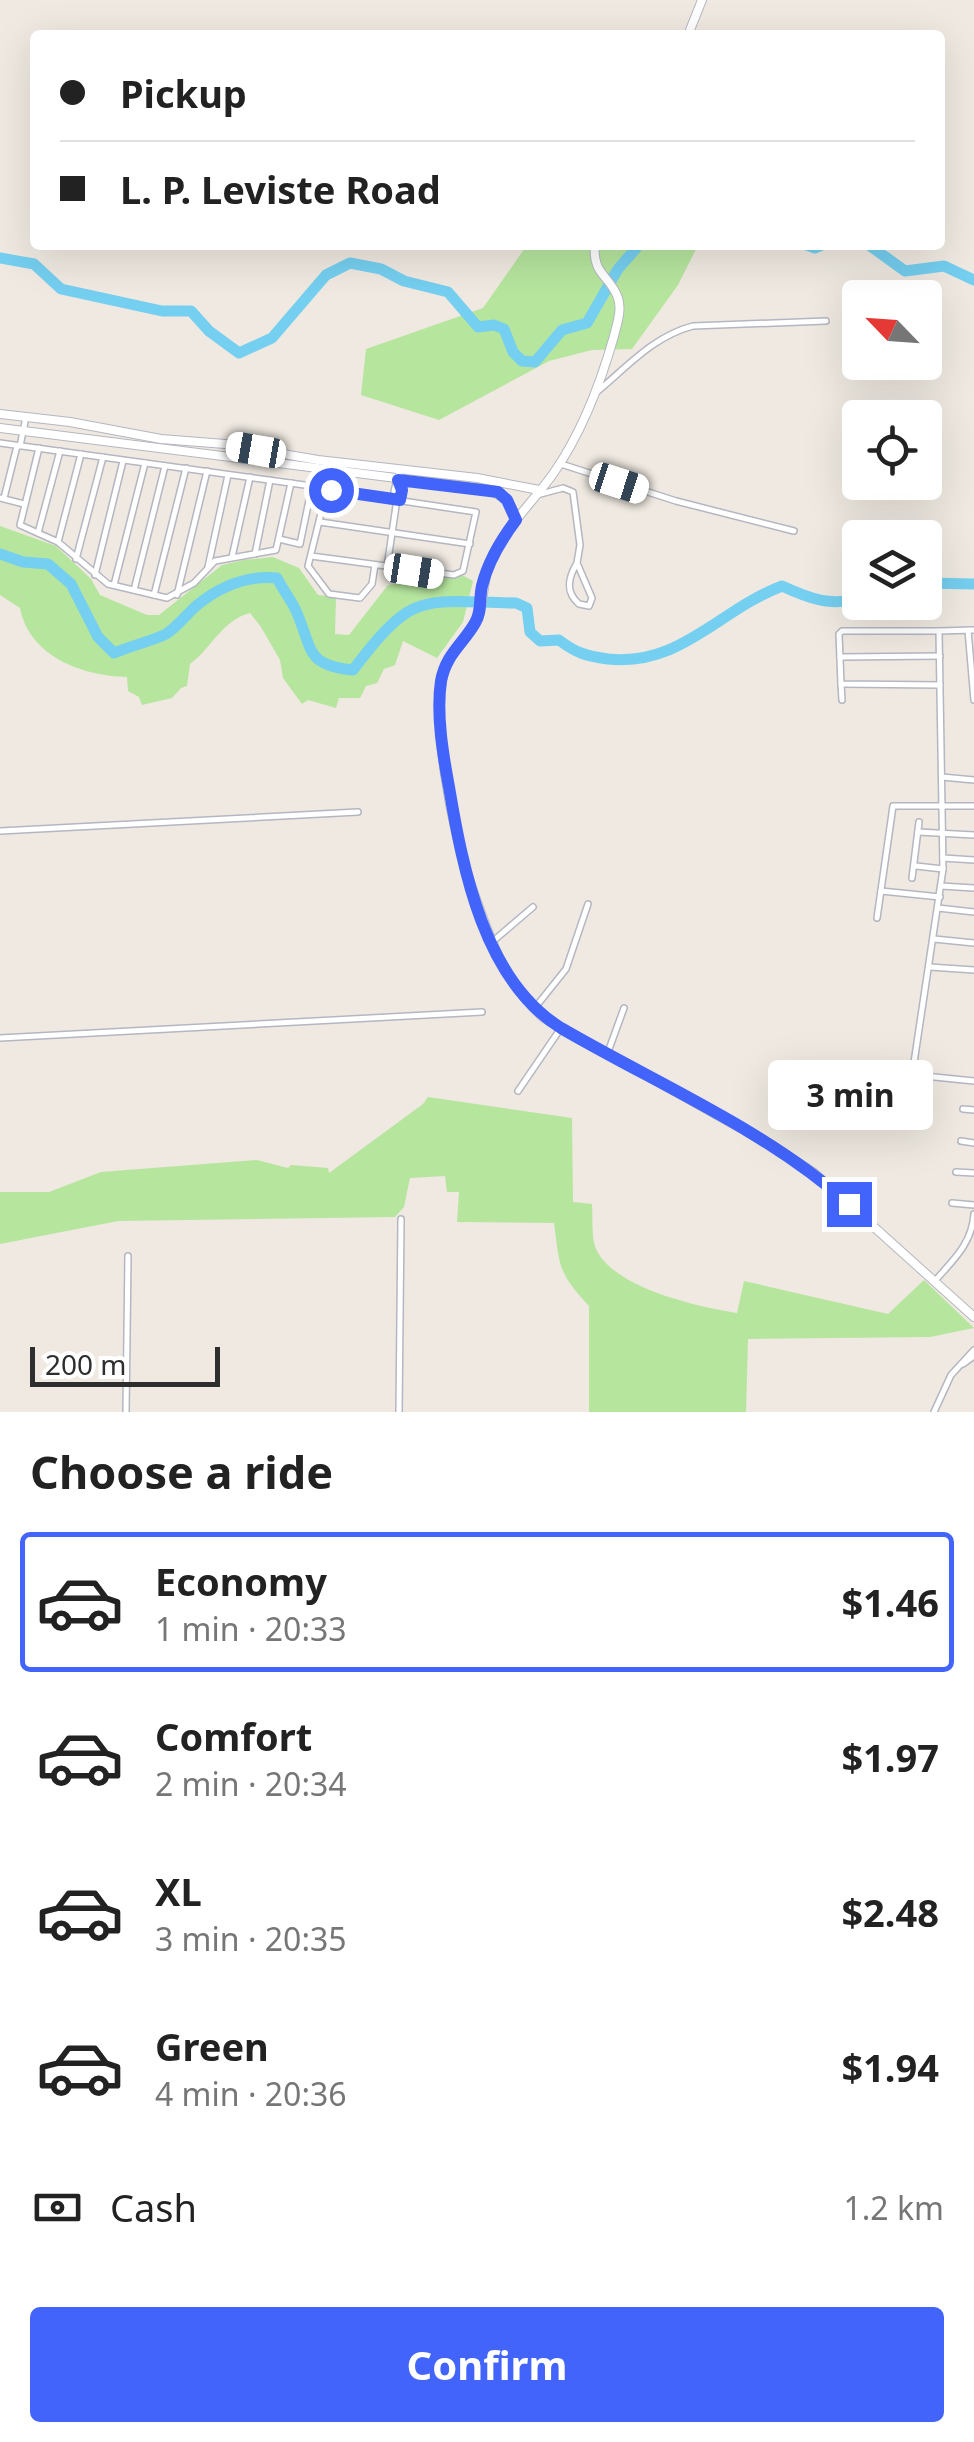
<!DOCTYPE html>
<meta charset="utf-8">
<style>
body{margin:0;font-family:"Noto Sans",sans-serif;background:#f6f6f6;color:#222;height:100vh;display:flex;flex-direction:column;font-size:38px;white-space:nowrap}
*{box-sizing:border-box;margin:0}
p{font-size:32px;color:#767676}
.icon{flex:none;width:55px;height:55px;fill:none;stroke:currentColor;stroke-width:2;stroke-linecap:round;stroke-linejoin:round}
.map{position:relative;height:1412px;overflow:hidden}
.panel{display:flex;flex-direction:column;background:#fff;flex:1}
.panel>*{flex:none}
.hud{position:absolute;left:30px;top:30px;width:915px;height:220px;border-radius:10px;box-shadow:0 10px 40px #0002;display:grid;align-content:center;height:220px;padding:0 30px;background:#fff}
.needle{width:65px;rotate:295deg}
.controls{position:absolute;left:842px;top:280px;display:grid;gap:20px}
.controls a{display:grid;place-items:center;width:100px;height:100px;border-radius:10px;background:#fff;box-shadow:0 10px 40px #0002;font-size:50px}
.scale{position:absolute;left:30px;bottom:25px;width:190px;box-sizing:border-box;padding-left:10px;border:5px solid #2e2e2e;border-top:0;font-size:28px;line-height:35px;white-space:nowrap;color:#2e2e2e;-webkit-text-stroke:8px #fff;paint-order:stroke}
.end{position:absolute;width:45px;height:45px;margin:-22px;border:12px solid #4264fb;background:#fff;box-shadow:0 0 0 5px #fff}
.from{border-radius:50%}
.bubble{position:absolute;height:70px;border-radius:10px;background:#fff;box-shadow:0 10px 40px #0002;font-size:32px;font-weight:700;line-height:70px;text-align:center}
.car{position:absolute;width:30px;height:60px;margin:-30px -15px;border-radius:12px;box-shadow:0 0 8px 2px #0007;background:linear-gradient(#fff 24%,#345 0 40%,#fff 0 76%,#345 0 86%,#fff 0)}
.hud b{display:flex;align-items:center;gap:35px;height:95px;font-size:38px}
.hud b+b{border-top:2px solid #e0e0e0}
.hud i{width:25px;height:25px;background:#222}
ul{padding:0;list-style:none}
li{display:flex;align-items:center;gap:30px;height:140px;margin:0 20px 15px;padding:0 10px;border:5px solid transparent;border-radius:10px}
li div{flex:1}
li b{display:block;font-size:38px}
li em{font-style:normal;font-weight:700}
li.on{border-color:#4264fb}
li>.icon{width:90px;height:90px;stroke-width:1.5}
h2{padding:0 30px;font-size:45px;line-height:120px}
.pay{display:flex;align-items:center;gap:25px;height:110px;padding:0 30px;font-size:38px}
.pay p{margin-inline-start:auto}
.button{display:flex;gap:20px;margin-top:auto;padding:20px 30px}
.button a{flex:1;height:115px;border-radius:10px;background:#4264fb;color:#fff;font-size:40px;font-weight:700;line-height:115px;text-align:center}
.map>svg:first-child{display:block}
.green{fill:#b6e59e}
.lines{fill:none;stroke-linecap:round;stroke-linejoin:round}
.river{stroke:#75cff0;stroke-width:11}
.street-casing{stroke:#b4b7c1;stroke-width:8}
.secondary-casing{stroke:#b4b7c1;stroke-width:10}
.street{stroke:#fff;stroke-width:5}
.secondary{stroke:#fff;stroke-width:8}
.route{stroke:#4264fb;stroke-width:12}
</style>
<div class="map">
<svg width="974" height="1412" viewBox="0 0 974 1412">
<rect width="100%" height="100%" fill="#efe9e1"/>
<!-- green -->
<g class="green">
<polygon points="527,245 698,245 678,285 632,349 592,350 549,361 439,420 361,395 366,349 483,308"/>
<path d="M0 526 56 546 91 579 100 595 147 615H159L222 565 244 560 273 557 299 568 318 595 336 597 335 634 349 635 388 585 460 574 473 581 463 622 437 658 403 641 395 665 384 669 377 683 366 686 360 698H339L336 708 308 700 302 704 283 678 280 660 261 627 250 613C222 620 212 648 190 664L187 686 181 688 172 698 142 705 139 697 128 691 127 677C82 676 29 656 20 608L0 595Z"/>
<path d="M428 1097 572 1118 573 1202 592 1204C593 1217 591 1240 597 1251 617 1289 699 1307 737 1313L744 1281 888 1314 924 1280 974 1328 930 1337 748 1339 746 1412H589V1306C558 1272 560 1268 554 1223L457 1222 459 1192H447L445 1176 410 1178 404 1207 395 1217 118 1221 0 1244V1192H49L101 1172 257 1160 288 1168 291 1165 328 1168 329 1173 423 1104Z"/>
</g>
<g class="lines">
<!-- river -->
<g class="river">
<polyline points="807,245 815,248 822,245"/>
<polyline points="869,245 905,271 944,266 974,280"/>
<polyline points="0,258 34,264 61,289 162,311 191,311 209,331 239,353 272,338 326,275 350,263 381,269 404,281 448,292 478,327 494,325 504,329 513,352 522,361 535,362 562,330 587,323 618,269 639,245"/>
<path d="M0 554 23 562 48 564 71 584 98 637 114 653C128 647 157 639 166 634 177 627 186 615 196 606 219 587 247 575 277 578 283 590 292 601 297 613 313 651 306 665 353 670 415 588 422 602 516 603L527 608 530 632 540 641 559 640C576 653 586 656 608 659 680 667 719 610 782 586 808 598 833 608 860 597"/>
<polyline points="925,583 974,584"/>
</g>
<!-- street casing -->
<g class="street-casing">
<g id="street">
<path d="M598 391C628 366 654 336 693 326L826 321"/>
<polyline points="0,443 312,486 300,544 279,539"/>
<polyline points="20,446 26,417"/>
<polyline points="39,448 20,525 58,542 108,584 167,598 194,583 215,561 276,550 291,483"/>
<polyline points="561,464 676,501 794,531"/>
<path d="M537 495 563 488 573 492 580 545 577 563 592 598 589 606 579 604C565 592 568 578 577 563"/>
<polyline points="0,498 24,504"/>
<polyline points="4,498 17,446"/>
<polyline points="320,522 470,544"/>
<polyline points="38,533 60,451"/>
<polyline points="58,542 81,454"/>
<polyline points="255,554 270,480"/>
<polyline points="311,556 454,575 463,571 476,512 329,490 326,493 308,566 329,594 360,598 372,584 375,565"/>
<polyline points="232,557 250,477"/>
<polyline points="76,559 103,457"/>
<polyline points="208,567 228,475"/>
<polyline points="387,567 396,506 394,491 400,469"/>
<polyline points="95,575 123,461"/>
<polyline points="114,585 145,463"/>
<polyline points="134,590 165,466"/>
<polyline points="154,595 186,468"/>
<polyline points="177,595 207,471"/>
<polyline points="968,630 974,700"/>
<polyline points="939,631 842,631 839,634 841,684 940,685"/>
<polyline points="840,657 940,656"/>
<polyline points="841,684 842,700"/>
<polyline points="942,777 974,780"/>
<polyline points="0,831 358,812"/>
<polyline points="918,832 974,835"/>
<polyline points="943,858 974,860"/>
<polyline points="916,866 943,869"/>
<polyline points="912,878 919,822"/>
<polyline points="941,886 974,888"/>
<polyline points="881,891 940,897"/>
<polyline points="938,908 974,912"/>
<polyline points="877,918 893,806 974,806"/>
<polyline points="934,939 974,943"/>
<polyline points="492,942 533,907"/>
<polyline points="930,967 974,970"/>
<polyline points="534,1009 566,969 588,904"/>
<polyline points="0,1038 482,1012"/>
<polyline points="608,1052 624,1008"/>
<polyline points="826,1066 974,1081"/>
<polyline points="912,1076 943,869 939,631 974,630"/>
<polyline points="518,1091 561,1028"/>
<polyline points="963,1109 974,1110"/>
<polyline points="961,1141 974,1143"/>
<polyline points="956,1172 974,1173"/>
<polyline points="952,1203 974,1205"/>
<path d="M934 1282C953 1260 972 1244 974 1214"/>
<polyline points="963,1364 974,1356"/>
<polyline points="126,1412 128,1256"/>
<polyline points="399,1412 401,1219"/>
<polyline points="934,1412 951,1375 974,1350"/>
</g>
</g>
<!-- secondary casing -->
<g class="secondary-casing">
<g id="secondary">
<polyline points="688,35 702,0"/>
<path d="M595 245C592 275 610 275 618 298 622 310 617 324 614 336 601 382 581 434 553 474 535 499 513 520 497 547 484 568 485 588 480 612 476 629 452 647 445 669 429 714 453 834 469 879 486 929 503 982 544 1018L776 1148 814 1173 974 1317"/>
<polyline points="0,414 70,422 161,439 225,444 318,460 477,478 539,490"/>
<path d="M0 428 483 489C501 493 511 501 516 519"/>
</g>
</g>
<!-- street -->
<use href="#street" class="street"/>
<!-- secondary -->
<use href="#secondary" class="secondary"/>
</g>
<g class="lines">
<!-- route -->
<path class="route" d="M331 490 400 500 402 490 398 480 498 492 507 500 516 520C501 540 488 561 482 586 479 599 482 612 475 623 463 644 446 654 441 681 436 714 443 755 449 787 463 870 484 980 561 1028 657 1084 765 1129 849 1204"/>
</g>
</svg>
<div class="controls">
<a><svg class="needle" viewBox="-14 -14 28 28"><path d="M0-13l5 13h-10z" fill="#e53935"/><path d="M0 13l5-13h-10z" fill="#767676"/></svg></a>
<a><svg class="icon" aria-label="locate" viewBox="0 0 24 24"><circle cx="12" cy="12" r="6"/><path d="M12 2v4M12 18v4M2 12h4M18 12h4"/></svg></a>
<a><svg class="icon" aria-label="layers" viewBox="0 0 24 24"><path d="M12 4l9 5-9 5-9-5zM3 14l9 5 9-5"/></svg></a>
</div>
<div class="scale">200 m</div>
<i class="end from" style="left:331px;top:490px"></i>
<i class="end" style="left:849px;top:1204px"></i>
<div class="bubble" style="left:768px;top:1060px;width:165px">3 min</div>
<i class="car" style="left:256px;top:450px;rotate:280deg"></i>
<i class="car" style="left:619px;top:483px;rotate:108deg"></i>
<i class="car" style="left:414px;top:571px;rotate:99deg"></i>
<div class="hud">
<b><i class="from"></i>Pickup</b>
<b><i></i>L. P. Leviste Road</b>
</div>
</div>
<section class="panel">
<h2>Choose a ride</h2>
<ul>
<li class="on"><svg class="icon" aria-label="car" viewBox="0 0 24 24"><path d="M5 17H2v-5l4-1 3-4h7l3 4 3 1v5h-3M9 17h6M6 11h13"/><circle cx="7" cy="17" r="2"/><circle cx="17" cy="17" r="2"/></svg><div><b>Economy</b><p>1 min · 20:33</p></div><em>$1.46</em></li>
<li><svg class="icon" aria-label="car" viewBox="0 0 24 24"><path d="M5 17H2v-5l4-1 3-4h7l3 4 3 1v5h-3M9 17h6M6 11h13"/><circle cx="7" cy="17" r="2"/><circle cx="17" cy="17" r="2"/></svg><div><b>Comfort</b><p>2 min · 20:34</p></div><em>$1.97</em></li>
<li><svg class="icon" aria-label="car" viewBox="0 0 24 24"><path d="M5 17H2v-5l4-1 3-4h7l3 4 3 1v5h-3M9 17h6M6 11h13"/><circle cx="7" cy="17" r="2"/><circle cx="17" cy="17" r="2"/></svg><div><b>XL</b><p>3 min · 20:35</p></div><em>$2.48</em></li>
<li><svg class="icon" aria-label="car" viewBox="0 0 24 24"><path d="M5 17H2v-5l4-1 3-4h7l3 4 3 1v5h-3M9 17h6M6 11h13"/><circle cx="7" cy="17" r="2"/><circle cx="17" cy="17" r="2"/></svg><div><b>Green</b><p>4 min · 20:36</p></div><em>$1.94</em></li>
</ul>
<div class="pay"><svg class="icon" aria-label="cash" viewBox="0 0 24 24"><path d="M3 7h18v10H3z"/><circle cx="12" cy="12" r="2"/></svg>Cash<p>1.2 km</p></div>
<div class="button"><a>Confirm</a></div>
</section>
